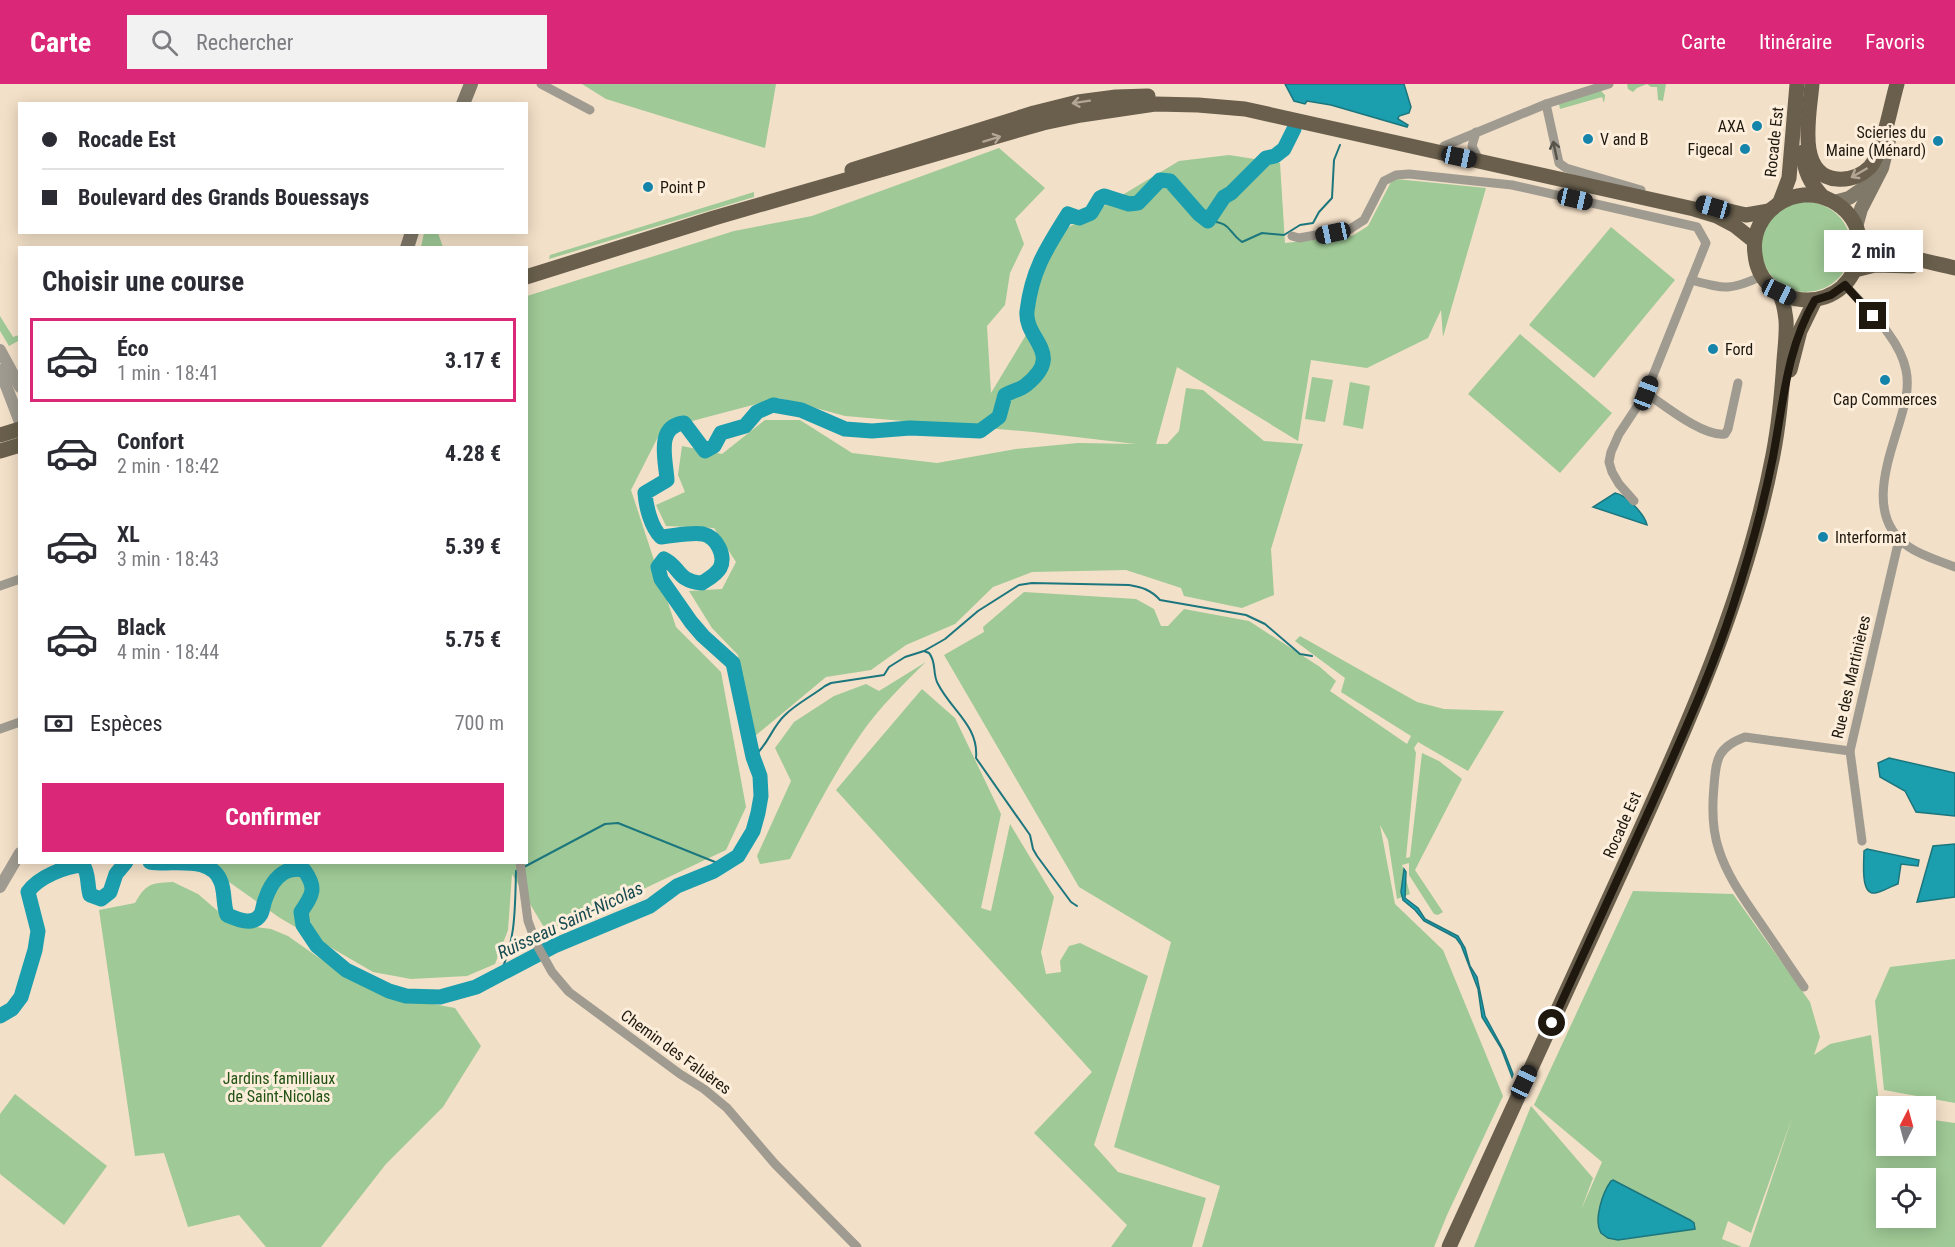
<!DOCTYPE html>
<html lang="fr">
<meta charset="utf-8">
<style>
body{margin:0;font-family:"Roboto Condensed",sans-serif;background:#f2f2f3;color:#2b2b33;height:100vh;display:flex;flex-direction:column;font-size:22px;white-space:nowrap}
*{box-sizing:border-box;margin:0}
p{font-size:20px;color:#7c7c81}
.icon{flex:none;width:33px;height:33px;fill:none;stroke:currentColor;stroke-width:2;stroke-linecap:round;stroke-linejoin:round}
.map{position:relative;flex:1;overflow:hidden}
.side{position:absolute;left:18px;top:162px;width:510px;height:618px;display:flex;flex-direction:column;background:#fff;border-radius:0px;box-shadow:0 3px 15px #0003}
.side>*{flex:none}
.top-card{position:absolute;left:18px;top:18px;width:510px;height:132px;border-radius:0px;box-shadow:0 3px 15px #0003;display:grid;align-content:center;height:132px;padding:0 24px;background:#fff}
.needle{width:39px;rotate:6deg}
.controls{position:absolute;left:1876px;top:1012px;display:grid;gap:12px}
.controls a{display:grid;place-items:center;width:60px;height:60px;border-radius:0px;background:#fff;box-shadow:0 3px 15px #0003;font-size:30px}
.end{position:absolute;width:27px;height:27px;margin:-14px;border:8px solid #1e180f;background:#fff;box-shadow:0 0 0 3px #fff}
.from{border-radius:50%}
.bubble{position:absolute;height:42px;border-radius:0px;background:#fff;box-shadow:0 3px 15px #0003;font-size:20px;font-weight:700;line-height:42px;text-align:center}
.car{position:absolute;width:18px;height:36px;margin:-18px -9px;border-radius:8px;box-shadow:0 0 4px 2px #0007;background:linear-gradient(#222 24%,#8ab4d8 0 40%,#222 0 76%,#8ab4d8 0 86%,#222 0)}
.top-card b{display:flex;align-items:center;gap:21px;height:57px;font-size:22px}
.top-card b+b{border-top:2px solid #e1e1e2}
.top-card i{width:15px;height:15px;background:#2b2b33}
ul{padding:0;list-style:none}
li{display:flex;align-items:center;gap:18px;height:84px;margin:0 12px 9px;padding:0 12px;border:3px solid transparent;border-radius:0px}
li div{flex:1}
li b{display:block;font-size:22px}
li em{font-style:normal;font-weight:700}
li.selected{border-color:#db2777}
li>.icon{width:54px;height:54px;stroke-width:1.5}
h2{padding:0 24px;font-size:27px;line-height:72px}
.pay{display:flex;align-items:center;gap:15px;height:66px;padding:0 24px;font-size:22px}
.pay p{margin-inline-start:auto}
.action{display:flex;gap:12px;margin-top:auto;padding:12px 24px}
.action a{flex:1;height:69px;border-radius:0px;background:#db2777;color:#fff;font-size:24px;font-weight:700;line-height:69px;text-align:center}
header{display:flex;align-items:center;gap:36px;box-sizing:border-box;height:84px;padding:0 30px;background:#db2777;color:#fff}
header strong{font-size:28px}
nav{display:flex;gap:33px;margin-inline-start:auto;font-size:21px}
.search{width:420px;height:54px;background:#f2f2f3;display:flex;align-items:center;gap:15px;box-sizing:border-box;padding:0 21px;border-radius:0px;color:#7c7c81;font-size:22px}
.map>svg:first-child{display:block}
.green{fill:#9fc996;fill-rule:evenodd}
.water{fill:#1b9eae;stroke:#1c767e;stroke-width:1.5}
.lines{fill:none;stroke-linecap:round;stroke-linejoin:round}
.stream{stroke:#1c767e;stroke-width:2}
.river{stroke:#1b9eae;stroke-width:15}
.minor{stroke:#a09b90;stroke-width:9}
.tertiary{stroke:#a09b90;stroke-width:12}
.secondary{stroke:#807868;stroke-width:14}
.primary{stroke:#695f4c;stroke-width:15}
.oneway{stroke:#b3a694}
.oneway2{stroke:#585349}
.route{stroke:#1e180f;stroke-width:8}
.poi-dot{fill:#1484ab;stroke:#fdeedb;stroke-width:2}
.labels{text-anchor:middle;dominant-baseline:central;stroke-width:6;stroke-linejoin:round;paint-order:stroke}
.poi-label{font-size:16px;fill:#1e180f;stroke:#fdeedb;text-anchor:start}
.street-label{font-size:16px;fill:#1e180f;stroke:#fdeedb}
.park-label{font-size:16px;fill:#215313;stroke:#fdeedb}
.water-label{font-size:18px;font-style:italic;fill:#174a51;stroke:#fdeedb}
</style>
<header>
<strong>Carte</strong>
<div class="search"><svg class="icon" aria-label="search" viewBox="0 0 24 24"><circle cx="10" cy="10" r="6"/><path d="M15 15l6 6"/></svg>Rechercher</div>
<nav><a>Carte</a><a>Itinéraire</a><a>Favoris</a></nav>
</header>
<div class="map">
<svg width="1955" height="1163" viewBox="0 0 1955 1163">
<rect width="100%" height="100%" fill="#f3e0c8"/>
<!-- green -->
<g class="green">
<polygon points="582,0 776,0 765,64 606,15"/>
<polygon points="1627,0 1666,0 1663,17 1658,16 1657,3 1651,3 1647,0 1637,4 1633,8 1628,5"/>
<polygon points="1600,6 1605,11 1604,19 1602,13 1560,25 1559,20"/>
<polygon points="999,64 1045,104 1015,135 1024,160 1010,189 1005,221 987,242 991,309 1026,251 1037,198 1064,146 1179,77 1229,71 1280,79 1285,159 1352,152 1368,142 1391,98 1396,95 1486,104 1443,253 1441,226 1428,254 1367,284 1311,276 1298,357 1177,283 1156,360 1167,360 1179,347 1186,304 1203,306 1264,357 1303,360 1271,465 1274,511 1242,524 1184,512 1181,504 1126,486 1032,488 993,503 955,540 906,561 871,586 826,593 755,652 738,571 712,544 689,507 722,505 736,478 714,444 666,442 656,421 685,408 678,391 682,362 722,370 765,336 800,336 852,369 937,379 1016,365 1078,359 1136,360 1033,348 845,332 779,314 662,345 631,406 676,543 721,588 746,723 726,766 548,850 512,790 508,846 495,880 467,892 411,895 373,888 280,834 202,779 526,778 527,212 734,147 812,132"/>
<polygon points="754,108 754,113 549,175 550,171"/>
<circle cx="1806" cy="163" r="45"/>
<polygon points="1611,143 1675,196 1594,294 1529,241"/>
<polygon points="424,149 438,149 443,163 421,163"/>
<polygon points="0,232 13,253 19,251 18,257 9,262 0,247"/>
<polygon points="1520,250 1612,329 1560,389 1468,310"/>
<polygon points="1312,293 1333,296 1325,338 1305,335"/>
<polygon points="1350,298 1370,302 1363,345 1343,341"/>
<polygon points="1024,508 1136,515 1154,525 1161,542 1168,542 1184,525 1249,537 1320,583 1336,597 1330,607 1407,660 1411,652 1341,608 1345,594 1295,557 1300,552 1417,618 1444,625 1504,627 1468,687 1418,658 1414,664 1416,669 1406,774 1410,773 1422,669 1439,677 1462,695 1415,786 1443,828 1438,831 1434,830 1409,791 1409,779 1402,781 1410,810 1397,815 1388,756 1380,741 1395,820 1443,866 1503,1012 1447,1131 1434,1163 1202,1163 1220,1102 1114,1063 1171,858 1079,803 944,571 984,548 983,543"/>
<path d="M926 578C904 599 879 624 861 650 834 689 812 732 790 775L760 780 757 772 791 697 775 664 794 638 834 612 866 600 879 607Z"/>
<polygon points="922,605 955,634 1001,730 981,824 991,827 1010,740 1054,813 1041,868 1046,890 1061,888 1060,877 1069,862 1080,859 1148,892 1094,1061 1118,1088 1206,1114 1192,1163 1111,1163 1127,1141 1034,1049 1092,988 836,706"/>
<path d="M173 798 198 810 233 840 271 845 288 852 322 876 383 911 455 924 481 962 443 1023 386 1080 321 1163H266L239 1131 188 1143 164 1069 135 1072 99 826 135 819C146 800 150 799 173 798Z"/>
<path d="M1633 807 1733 810 1810 918 1820 953 1814 971 1830 960 1871 951 1880 1027 1887 1028V1062H1926V1035L1955 1039V1163H1749L1793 1031 1751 1149 1728 1137 1722 1155 1742 1163H1474L1531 1022 1593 1094 1581 1126 1602 1078 1534 1021ZM1887 1095H1926V1134H1887Z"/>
<polygon points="1955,875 1955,1019 1884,1006 1875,917 1890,883"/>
<polygon points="15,1010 107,1082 64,1141 0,1090 0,1030"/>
</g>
<!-- water -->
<g class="water">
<polygon points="1285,0 1404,0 1411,23 1409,29 1399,32 1398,35 1408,41 1407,43 1331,21 1307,17 1305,20 1294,17"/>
<path d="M1615 409C1627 411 1645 431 1647 441L1593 423Z"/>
<polygon points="1889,674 1955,689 1955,732 1916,728 1905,707 1880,693 1878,679"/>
<polygon points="1955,760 1955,813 1917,818 1933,762"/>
<path d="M1867 765 1919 776 1918 782 1901 780 1898 800C1891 802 1882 808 1875 809 1860 811 1864 777 1864 767Z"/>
<polygon points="1404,785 1406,788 1405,814 1418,824 1425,835 1458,852 1465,864 1470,882 1477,893 1485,932 1504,967 1513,990 1512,993 1501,964 1482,933 1478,905 1461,861 1456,854 1447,849 1424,837 1415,826 1403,816 1401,808"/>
<path d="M1613 1096 1690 1136 1694 1139 1695 1145 1618 1156 1608 1154 1601 1149C1593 1136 1603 1108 1611 1097Z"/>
</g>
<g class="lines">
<!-- stream -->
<g class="stream">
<path d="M1208 137C1233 139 1226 146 1242 158L1262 149 1284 151 1300 141 1313 139 1319 128 1332 114 1334 76 1340 61"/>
<path d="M924 567 929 569C937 578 932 590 938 600 951 626 979 642 976 674L1030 751 1033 765 1037 772 1071 818 1077 822"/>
<path d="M753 673C768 662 771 644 785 631 796 620 812 612 825 602L831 599 884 591 889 583 905 573 924 567 945 555 978 527 1019 501 1032 499 1129 501C1142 503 1151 506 1160 516L1246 531 1265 540 1300 570 1312 572"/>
<polyline points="524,783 605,740 618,739 725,782"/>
<path d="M499 891C516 859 515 823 516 787L519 786"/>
</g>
<!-- river -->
<g class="river">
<path d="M150 778C172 782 211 770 221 798 225 808 223 820 227 831 237 835 253 843 261 830 263 826 263 821 265 816 271 798 283 781 304 786 317 804 313 810 301 828L303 841 317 862 346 886 389 907 406 912 440 913 476 903 554 862 650 822 677 802 714 787 738 772 753 747 758 729 761 712 760 692 753 673 733 579 703 552 691 538 661 495 658 483 664 475C680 482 676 497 702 499 708 495 716 491 720 484 726 472 717 453 703 450 691 448 674 452 661 453 651 443 646 423 645 409L667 396C666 377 655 342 684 339L705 367 714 362 721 349 745 342 757 328 773 321 801 326 845 345 872 347 910 344 980 347 999 333 1005 311C1012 307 1020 306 1026 301 1066 269 1024 256 1027 227 1032 186 1046 165 1068 130L1079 134 1091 129 1100 114 1104 112 1129 120 1138 119 1160 96 1170 97 1199 130 1208 137 1224 113 1231 109 1266 74 1275 72 1284 65 1294 45"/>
<path d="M0 932 12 925 21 913 35 866 38 847 28 808C38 793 66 782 83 781 89 789 87 801 90 811L101 815 110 808 116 790 126 778"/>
</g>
<!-- minor -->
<g class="minor">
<polyline points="541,0 590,26"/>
<polyline points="1546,20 1559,79 1566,84 1641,106"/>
<polyline points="1476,48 1472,62 1478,74 1482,77"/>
<polyline points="1444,62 1546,20 1609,0"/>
<polyline points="1292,152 1299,154 1350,145 1364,136 1384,97 1396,91 1409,90 1512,101 1697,143 1706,159 1646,309 1619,350 1611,368 1609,378 1612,388 1619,400 1634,417"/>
<path d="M1691 196C1725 205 1730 207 1762 192"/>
<path d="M1845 201C1867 226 1899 252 1906 286 1910 305 1904 323 1899 340 1887 380 1866 434 1909 463 1922 472 1940 477 1955 483"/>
<path d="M1646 309C1664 321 1703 353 1725 350L1728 345 1738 299"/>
<polyline points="0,502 20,495"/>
<polyline points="0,645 20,638"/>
<polyline points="1850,667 1862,757"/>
<polyline points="520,778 528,837 537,861 552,888 569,908 680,990 704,1005 727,1024 775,1080 857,1163"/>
<path d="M1804 903C1788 880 1773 857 1757 834 1742 812 1727 791 1719 766 1712 746 1712 723 1714 702 1716 674 1718 663 1745 653L1850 667 1897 464 1901 457"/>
</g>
<!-- tertiary -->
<g class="tertiary">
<polyline points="0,266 20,303"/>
<polyline points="0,286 20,338"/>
<polyline points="0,803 20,769"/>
</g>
<!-- secondary -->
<g class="secondary">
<polyline points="463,20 471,0"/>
<polyline points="1834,118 1849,114 1872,98"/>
<polyline points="1856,143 1861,125 1882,84 1889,56"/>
<polyline points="407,164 412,148"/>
</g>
<!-- primary -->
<g class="primary">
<path d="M1812 0C1810 27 1795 92 1837 95 1849 96 1861 92 1870 83 1883 68 1891 20 1897 0"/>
<path d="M1803 68C1804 87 1810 99 1823 113"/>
<polyline points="852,86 1034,29 1078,18 1116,13 1148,12"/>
<polyline points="1780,118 1789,94 1797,0"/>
<polyline points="1712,123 1746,131 1769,127"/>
<path d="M1859 153C1889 171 1922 176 1955 184"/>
<polyline points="1855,186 1875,181 1912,182"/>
<polyline points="526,193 714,134 1043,39 1081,31 1155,20 1198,21 1245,25 1694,125 1717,132 1734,141 1754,157"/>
<polyline points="1790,286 1800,247 1815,216"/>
<polyline points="0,351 20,345"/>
<polyline points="0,367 20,361"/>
<path d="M1449 1163C1509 1033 1569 903 1628 773 1687 643 1746 512 1773 371 1779 340 1782 308 1784 276 1785 263 1787 249 1786 236 1785 228 1784 217 1779 210 1777 207 1771 203 1769 201 1761 193 1756 182 1755 170 1749 129 1795 97 1832 117 1891 149 1849 242 1779 209"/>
</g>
</g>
<!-- one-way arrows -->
<defs><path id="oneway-shaft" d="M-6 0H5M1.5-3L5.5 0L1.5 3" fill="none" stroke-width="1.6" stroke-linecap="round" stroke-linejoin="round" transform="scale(1.5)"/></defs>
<g class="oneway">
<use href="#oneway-shaft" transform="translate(1081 18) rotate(171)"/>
<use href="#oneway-shaft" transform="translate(992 55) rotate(-17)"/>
<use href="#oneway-shaft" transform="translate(1859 89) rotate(150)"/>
</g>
<use class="oneway2" href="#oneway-shaft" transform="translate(1555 66) rotate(-102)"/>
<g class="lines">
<!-- route -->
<path class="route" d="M1552 939C1586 866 1619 793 1652 720 1681 655 1711 590 1733 522 1749 473 1763 423 1773 373 1783 320 1787 263 1815 216L1831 211 1845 201 1873 232"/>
</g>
<!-- markers -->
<g class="poi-dot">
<circle cx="1757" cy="42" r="6"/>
<circle cx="1588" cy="55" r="6"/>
<circle cx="1938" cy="57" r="6"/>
<circle cx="1745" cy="65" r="6"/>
<circle cx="648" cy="103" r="6"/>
<circle cx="1713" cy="265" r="6"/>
<circle cx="1885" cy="296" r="6"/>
<circle cx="1823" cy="453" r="6"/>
</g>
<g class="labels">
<!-- poi labels -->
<g class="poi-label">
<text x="1745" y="42" text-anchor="end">AXA</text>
<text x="1926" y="48" text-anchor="end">Scieries du<tspan x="1926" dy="18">Maine (Ménard)</tspan></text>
<text x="1600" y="55">V and B</text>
<text x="1733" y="65" text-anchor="end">Figecal</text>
<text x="660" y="103">Point P</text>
<text x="1725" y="265">Ford</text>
<text x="1885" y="315" text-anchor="middle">Cap Commerces</text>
<text x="1835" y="453">Interformat</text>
</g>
<!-- street labels -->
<g class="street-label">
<text transform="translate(1774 58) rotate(-84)">Rocade Est</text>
<text transform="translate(1851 593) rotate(-77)">Rue des Martinières</text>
<text transform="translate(1622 741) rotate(-66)">Rocade Est</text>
<text transform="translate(676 968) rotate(36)">Chemin des Faluères</text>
</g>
<!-- park labels -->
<g class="park-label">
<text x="279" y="994">Jardins familliaux<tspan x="279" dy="18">de Saint-Nicolas</tspan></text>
</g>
<!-- water labels -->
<g class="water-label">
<text transform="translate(570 836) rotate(-25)">Ruisseau Saint-Nicolas</text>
</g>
</g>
</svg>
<div class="controls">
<a><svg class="needle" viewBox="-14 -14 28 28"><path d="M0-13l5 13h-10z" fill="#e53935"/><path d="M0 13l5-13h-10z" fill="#7c7c81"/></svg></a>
<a><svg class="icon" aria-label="locate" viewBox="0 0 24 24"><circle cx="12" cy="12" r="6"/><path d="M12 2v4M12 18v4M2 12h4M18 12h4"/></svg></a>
</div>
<i class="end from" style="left:1552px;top:939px"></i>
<i class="end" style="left:1873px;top:232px"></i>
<div class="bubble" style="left:1824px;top:146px;width:99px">2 min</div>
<i class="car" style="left:1459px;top:73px;rotate:102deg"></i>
<i class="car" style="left:1575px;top:115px;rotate:103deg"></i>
<i class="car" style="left:1713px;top:123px;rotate:286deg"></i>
<i class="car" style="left:1333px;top:149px;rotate:258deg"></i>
<i class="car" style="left:1779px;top:208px;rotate:115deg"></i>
<i class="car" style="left:1646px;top:309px;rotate:21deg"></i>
<i class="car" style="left:1524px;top:998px;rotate:25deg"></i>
<div class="top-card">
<b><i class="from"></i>Rocade Est</b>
<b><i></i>Boulevard des Grands Bouessays</b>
</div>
<section class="side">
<h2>Choisir une course</h2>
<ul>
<li class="selected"><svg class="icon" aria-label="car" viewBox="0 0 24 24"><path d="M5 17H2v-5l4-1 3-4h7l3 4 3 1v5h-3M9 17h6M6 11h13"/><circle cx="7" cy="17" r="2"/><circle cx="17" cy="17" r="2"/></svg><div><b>Éco</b><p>1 min · 18:41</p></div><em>3.17 €</em></li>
<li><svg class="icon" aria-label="car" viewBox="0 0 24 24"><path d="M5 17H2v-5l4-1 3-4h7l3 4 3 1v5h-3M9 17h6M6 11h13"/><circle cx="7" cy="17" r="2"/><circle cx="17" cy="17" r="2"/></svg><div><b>Confort</b><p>2 min · 18:42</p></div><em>4.28 €</em></li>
<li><svg class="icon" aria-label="car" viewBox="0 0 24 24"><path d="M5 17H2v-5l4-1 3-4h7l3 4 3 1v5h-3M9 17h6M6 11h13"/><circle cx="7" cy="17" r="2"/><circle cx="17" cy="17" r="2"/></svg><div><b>XL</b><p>3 min · 18:43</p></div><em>5.39 €</em></li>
<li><svg class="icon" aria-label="car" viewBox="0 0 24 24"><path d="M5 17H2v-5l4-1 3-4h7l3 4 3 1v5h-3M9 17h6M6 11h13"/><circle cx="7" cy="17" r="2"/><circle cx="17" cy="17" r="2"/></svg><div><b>Black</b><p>4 min · 18:44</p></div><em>5.75 €</em></li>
</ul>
<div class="pay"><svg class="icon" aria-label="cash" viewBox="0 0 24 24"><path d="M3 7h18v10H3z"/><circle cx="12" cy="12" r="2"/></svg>Espèces<p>700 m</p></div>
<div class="action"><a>Confirmer</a></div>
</section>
</div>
